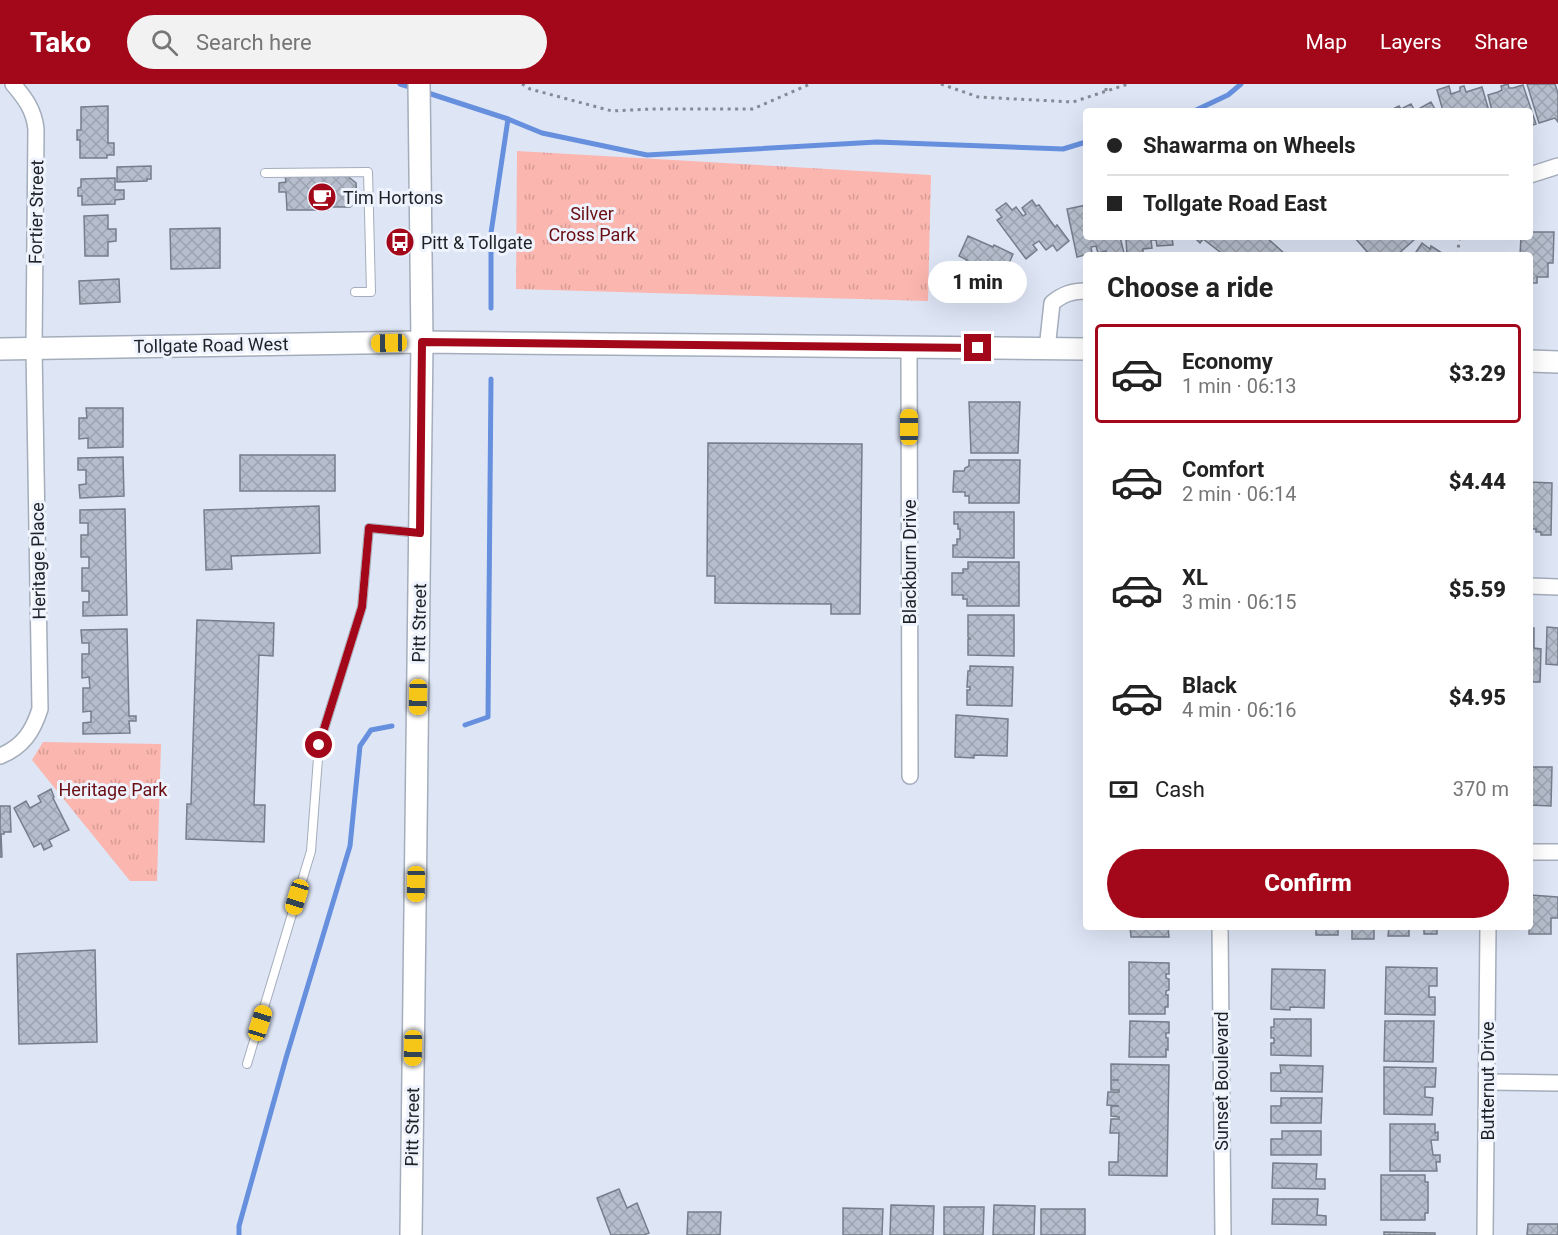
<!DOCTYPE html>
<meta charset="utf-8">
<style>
body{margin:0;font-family:Roboto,sans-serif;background:#f2f2f2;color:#222;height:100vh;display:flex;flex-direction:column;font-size:22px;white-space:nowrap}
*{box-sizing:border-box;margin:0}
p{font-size:20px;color:#767676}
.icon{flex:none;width:33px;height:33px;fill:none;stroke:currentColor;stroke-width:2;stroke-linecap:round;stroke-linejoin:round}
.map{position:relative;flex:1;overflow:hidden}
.side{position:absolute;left:1083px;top:168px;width:450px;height:678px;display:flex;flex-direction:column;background:#fff;border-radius:6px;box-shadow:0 6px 24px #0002}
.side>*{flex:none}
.banner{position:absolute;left:1083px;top:24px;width:450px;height:132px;border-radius:6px;box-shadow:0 6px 24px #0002;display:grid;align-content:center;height:132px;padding:0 24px;background:#fff}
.end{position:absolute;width:27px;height:27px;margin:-14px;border:8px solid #a3081a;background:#fff;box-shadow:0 0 0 3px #fff}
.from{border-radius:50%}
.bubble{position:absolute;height:42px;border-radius:21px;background:#fff;box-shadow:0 6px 24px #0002;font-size:20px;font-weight:800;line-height:42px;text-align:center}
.car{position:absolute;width:18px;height:36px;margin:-18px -9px;border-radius:8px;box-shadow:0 0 4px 2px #0007;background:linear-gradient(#f5c518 24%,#345 0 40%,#f5c518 0 76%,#345 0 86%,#f5c518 0)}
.banner b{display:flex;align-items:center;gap:21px;height:57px;font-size:22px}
.banner b+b{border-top:2px solid #e0e0e0}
.banner i{width:15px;height:15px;background:#222}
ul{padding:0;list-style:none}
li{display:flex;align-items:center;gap:18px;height:99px;margin:0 12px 9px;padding:0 12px;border:3px solid transparent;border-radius:6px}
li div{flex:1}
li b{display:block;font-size:22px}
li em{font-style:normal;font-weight:800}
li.active{border-color:#a3081a}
li>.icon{width:54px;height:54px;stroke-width:1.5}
h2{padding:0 24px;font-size:27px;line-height:72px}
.pay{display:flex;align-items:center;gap:15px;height:66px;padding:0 24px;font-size:22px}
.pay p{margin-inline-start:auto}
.action{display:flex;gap:12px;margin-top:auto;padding:12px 24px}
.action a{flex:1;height:69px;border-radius:36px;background:#a3081a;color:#fff;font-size:24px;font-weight:800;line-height:69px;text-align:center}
header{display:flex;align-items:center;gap:36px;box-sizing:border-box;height:84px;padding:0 30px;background:#a3081a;color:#fff}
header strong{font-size:28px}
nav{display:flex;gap:33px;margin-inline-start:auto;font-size:21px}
.search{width:420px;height:54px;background:#f2f2f2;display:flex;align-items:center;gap:15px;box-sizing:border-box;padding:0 21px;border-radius:33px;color:#767676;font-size:22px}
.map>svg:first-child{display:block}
.park{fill:url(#park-tufts)}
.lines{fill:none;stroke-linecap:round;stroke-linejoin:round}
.stream{stroke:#668fdd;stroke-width:5}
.building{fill:url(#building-cross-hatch);stroke:#767d8b;stroke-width:1.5}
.lane-casing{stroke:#a4adbb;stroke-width:10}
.street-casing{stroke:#a4adbb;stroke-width:18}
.secondary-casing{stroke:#a4adbb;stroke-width:24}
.path{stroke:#858b95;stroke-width:3;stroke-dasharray:3 4.5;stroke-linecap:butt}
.lane{stroke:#fff;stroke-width:8}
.street{stroke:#fff;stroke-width:15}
.secondary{stroke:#fff;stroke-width:21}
.route{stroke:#a3081a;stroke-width:8}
.labels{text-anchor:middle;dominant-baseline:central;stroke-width:6;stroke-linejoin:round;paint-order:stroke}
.poi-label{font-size:18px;fill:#1e2126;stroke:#eef3fd;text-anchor:start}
.street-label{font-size:18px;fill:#1e2126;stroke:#eef3fd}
.park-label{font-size:18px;fill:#690d12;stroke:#eef3fd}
</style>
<header>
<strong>Tako</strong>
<div class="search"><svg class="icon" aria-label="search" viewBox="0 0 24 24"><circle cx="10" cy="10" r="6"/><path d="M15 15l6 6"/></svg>Search here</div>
<nav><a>Map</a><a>Layers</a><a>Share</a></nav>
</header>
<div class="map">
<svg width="1558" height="1151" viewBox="0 0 1558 1151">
<defs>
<pattern id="park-tufts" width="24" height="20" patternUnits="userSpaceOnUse" patternTransform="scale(1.5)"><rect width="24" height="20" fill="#fbb6af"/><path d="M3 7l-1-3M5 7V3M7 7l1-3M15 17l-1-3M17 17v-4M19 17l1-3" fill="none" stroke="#d79c96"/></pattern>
<pattern id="building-cross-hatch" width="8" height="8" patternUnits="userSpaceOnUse" patternTransform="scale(1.5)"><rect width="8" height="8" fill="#b6becd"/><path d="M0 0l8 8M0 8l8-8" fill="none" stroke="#9ca3b0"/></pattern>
</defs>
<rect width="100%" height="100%" fill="#dee6f6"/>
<!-- park -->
<g class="park">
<polygon points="517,67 931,91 928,217 516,205"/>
<polygon points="43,658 161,660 157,797 130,797 32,676"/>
</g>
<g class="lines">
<!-- stream -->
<g class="stream">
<polyline points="400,0 413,4"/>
<polyline points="425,8 508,35 542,49 647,71 877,58 1063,65 1086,58"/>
<polyline points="1194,27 1228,11 1241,0"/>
<polyline points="491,224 491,149 508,35"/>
<polyline points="465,641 488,633 491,295"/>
<polyline points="239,1151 239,1142 286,974 350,762 360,662 371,646 392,642"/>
</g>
</g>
<!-- building -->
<g class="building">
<polygon points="1508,0 1509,4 1513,4 1523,1 1536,40 1530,42 1530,27 1492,27 1488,11 1498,8 1502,6 1501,2"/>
<polygon points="1527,0 1555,0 1558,9 1558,38 1555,34 1539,39"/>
<polygon points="1449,2 1451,10 1460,7 1460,3 1464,2 1466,8 1482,3 1489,27 1443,27 1437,6"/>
<polygon points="1431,18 1436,27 1389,27 1399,22 1401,25 1411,20 1415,27"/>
<polygon points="108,22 108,59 114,59 114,71 107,71 107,74 80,74 80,56 77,56 77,46 81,46 81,23"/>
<polygon points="151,82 151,95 147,95 147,97 117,98 117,83"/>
<polygon points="346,91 356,99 357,118 350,123 332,123 328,126 287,126 286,108 279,108 279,99 286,98 285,92"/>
<polygon points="115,94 115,106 124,106 124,115 115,116 115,120 82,121 82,112 78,112 78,104 81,103 81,95"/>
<polygon points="1032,116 1036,122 1039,121 1055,143 1057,141 1069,157 1057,167 1053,161 1046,166 1039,157 1033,161 1037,166 1026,175 997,136 1002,133 996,126 1006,119 1012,126 1016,123 1023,132 1026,130 1022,124"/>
<polygon points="1086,121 1086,153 1120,153 1124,169 1107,171 1106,167 1098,169 1096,162 1091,163 1092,169 1077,173 1067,125"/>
<polygon points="108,131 108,145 116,145 116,157 108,158 108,172 85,172 84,132"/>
<polygon points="220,144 220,184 171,185 170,145"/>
<polygon points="1530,148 1554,148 1553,179 1548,179 1548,193 1537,193 1537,199 1530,199 1530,171 1520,171 1521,153 1530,153"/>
<polygon points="968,152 993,163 994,161 1013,170 1007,184 1001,181 998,186 1005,189 1002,197 1008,200 1002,214 959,194 967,176 959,172"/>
<polygon points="1128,153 1172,153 1173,161 1157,162 1156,156 1151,156 1152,164 1143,165 1143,171 1127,171 1126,155"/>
<polygon points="1194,153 1266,153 1286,171 1224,171 1203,155 1200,159"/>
<polygon points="1354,153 1413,153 1415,155 1397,171 1370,171"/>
<polygon points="1422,159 1430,165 1431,162 1445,171 1414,171"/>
<polygon points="119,195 120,218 80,220 79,197"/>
<polygon points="969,318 1020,318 1018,369 971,369"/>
<polygon points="86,324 123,324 123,363 88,364 88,354 79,355 79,334 87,334"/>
<polygon points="708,359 862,360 860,530 831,530 831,520 715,519 715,492 707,492"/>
<rect x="240" y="371" width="95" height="36"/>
<polygon points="123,373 124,412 80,414 79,401 86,400 86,386 78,386 78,374"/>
<polygon points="969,376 1020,376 1019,419 969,419 969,412 965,412 965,408 953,408 954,387 964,387 965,384 969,382"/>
<polygon points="1530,398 1552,399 1551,451 1541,451 1541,448 1536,448 1536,445 1530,445"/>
<polygon points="319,422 320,469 231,472 232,485 206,486 204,426"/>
<polygon points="125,425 127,531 83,532 83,518 89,518 89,507 82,507 82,484 89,484 89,473 81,473 81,451 88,451 88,439 80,439 80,426"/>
<polygon points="954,428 1014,428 1014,474 953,473 953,461 957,461 957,455 960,455 960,445 958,445 958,440 954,440"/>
<polygon points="968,478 1019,478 1019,522 967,522 967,515 963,515 963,511 952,511 952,489 963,489 963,485 968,485"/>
<polygon points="968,531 1014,531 1014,572 968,571 968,555 970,555 968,553"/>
<polygon points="197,536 274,539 273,572 259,571 254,721 265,721 264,758 186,755 187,720 191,720"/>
<polygon points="1547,543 1558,544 1558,581 1546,580"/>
<polygon points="1530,544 1534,544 1534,564 1541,565 1540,598 1530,598"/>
<polygon points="127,545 129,632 136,632 136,637 129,637 130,649 83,650 83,639 91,638 91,627 83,628 83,604 90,604 89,593 82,594 82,570 89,570 89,559 82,559 81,546"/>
<polygon points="970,582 1013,583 1012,622 967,621 967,606 970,606 970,603 967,603 968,587 970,587"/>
<polygon points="956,631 1008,635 1007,672 974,671 974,674 955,673"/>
<polygon points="1532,683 1552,683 1551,722 1530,721"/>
<polygon points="51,705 54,713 53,714 69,746 49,756 52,762 44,766 41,759 34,763 14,724 26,717 30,724 41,718 38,712"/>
<polygon points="0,722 10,722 11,748 4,748 4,750 1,750 2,773 0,773"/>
<polygon points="1530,811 1558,813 1558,834 1551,834 1551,850 1529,850"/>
<polygon points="1130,843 1168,843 1169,853 1131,853"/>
<rect x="1316" y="843" width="22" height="8"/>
<rect x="1352" y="843" width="22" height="12"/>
<polygon points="1389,843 1409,843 1409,852 1388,852"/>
<polygon points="1424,843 1444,843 1444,845 1437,845 1437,850 1424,850"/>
<polygon points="95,866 97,958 19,960 17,870"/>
<polygon points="1129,878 1169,879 1169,890 1166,890 1166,894 1169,895 1169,906 1166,907 1166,911 1168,911 1168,923 1165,923 1165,930 1129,930"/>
<polygon points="1386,883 1437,884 1437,902 1429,902 1429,913 1435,913 1435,931 1385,930"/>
<polygon points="1272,885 1325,886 1324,924 1290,923 1290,926 1271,925"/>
<polygon points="1274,935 1311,935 1311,972 1271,971 1271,959 1274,959 1274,954 1271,954 1271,943 1274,943"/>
<polygon points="1130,937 1169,938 1169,949 1166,949 1166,954 1168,954 1168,966 1166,965 1166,973 1129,973"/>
<polygon points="1385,937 1434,937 1433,978 1384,977"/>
<polygon points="1111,980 1169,981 1167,1092 1109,1091 1109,1078 1118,1078 1119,1049 1110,1049 1111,1035 1119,1035 1119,1033 1111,1032 1111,1022 1119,1022 1107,1021 1108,1008 1119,1008 1119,1006 1111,1006 1111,996 1119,996 1111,996"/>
<polygon points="1280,981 1323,982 1322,1008 1271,1007 1271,989 1281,989"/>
<polygon points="1384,983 1436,984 1435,1003 1425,1003 1425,1013 1433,1014 1432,1031 1384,1030"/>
<polygon points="1281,1014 1322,1014 1321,1039 1271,1039 1271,1022 1281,1022"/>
<polygon points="1390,1040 1435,1040 1435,1049 1438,1048 1438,1056 1431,1056 1433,1071 1440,1071 1440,1078 1436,1078 1437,1087 1390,1087"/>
<polygon points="1282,1047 1321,1047 1321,1071 1271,1071 1271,1055 1282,1055"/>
<polygon points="1273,1079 1317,1080 1316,1095 1325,1095 1325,1105 1272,1104"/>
<polygon points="1381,1091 1425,1091 1425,1098 1428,1098 1428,1129 1425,1129 1425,1136 1381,1136"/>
<polygon points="619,1105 627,1124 637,1119 649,1149 644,1151 611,1151 597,1114"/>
<polygon points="1273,1115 1318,1115 1317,1131 1326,1132 1326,1141 1272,1140"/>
<polygon points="891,1121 934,1122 933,1151 890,1151"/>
<polygon points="994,1121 1035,1122 1034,1151 993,1151"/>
<polygon points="944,1123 984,1123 983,1151 944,1151"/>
<polygon points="843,1124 883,1125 882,1151 843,1151"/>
<rect x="1041" y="1125" width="44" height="26"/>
<polygon points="688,1128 721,1128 720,1151 687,1151"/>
<polygon points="1528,1140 1558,1140 1558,1151 1527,1151"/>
<polygon points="1384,1148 1435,1149 1435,1151 1384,1151"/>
</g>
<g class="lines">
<!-- lane casing -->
<g class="lane-casing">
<g id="lane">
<polyline points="265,89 368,88 371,208 355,208"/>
<polyline points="247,980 311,767 319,661 362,523 369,444 419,449"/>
</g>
</g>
<!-- street casing -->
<g class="street-casing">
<g id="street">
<polyline points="1530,91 1558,82"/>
<polyline points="909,263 910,692"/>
<path d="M1047 265 1052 219C1063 210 1072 207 1086 207"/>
<polyline points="1530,502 1558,503"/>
<path d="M0 672C23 663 33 647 40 625L34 264 36 45C34 26 25 14 13 0"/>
<polyline points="1530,768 1558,768"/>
<polyline points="1220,843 1223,1151"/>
<polyline points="1488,998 1558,999"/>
<polyline points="1485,1151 1488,843"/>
</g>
</g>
<!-- secondary casing -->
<g class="secondary-casing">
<g id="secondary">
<polyline points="0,265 422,258 1086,265"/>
<polyline points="1530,277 1558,278"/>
<polyline points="411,1151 422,258 419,0"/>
</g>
</g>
<!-- path -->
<g class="path">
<polyline points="522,0 530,5 612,27 651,25 753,25 810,0"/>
<polyline points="941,0 978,13 1073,18 1128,0"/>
<polyline points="1106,7 1106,0"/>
<polyline points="1457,171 1460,153"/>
</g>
<!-- lane -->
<use href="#lane" class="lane"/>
<!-- street -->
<use href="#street" class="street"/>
<!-- secondary -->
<use href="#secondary" class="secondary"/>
</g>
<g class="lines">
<!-- route -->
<polyline class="route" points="319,661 362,523 369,444 420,449 422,258 978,264"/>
</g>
<!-- icons -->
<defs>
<g id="cafe-disc" transform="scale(1.5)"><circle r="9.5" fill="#a3081a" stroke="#eef3fd"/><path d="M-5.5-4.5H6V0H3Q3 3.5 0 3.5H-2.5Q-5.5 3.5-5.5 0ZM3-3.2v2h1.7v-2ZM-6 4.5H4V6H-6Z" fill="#fff"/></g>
<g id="bus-disc" transform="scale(1.5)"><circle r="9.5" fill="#a3081a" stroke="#eef3fd"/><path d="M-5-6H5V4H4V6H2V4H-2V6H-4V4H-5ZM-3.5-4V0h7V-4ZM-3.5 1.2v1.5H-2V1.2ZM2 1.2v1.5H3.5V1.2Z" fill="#fff"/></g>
</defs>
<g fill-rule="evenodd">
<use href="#cafe-disc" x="322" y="113"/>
<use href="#bus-disc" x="400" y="158"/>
</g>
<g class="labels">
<!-- poi labels -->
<g class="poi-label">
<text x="343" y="113">Tim Hortons</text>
<text x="421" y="158">Pitt &amp; Tollgate</text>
</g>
<!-- street labels -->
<g class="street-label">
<text transform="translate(36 128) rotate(-89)">Fortier Street</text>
<text transform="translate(211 261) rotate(-1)">Tollgate Road West</text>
<text transform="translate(38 477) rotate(-91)">Heritage Place</text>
<text transform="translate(909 478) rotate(-90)">Blackburn Drive</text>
<text transform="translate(419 539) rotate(-89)">Pitt Street</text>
<text transform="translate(1221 997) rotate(-90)">Sunset Boulevard</text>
<text transform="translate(1487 997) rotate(-90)">Butternut Drive</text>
<text transform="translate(412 1043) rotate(-89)">Pitt Street</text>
</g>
<!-- park labels -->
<g class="park-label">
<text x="592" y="129">Silver<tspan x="592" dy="21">Cross Park</tspan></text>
<text x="113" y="705">Heritage Park</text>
</g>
</g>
</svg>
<i class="end from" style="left:319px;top:661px"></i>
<i class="end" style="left:978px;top:264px"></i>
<div class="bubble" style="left:928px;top:177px;width:99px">1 min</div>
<i class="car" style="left:389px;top:259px;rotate:269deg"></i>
<i class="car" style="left:909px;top:343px;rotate:0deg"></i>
<i class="car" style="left:418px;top:613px;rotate:181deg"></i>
<i class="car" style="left:416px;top:800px;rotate:181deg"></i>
<i class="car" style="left:297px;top:813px;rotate:197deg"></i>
<i class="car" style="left:260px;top:939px;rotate:17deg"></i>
<i class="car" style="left:413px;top:964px;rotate:181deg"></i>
<div class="banner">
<b><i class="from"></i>Shawarma on Wheels</b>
<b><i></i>Tollgate Road East</b>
</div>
<section class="side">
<h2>Choose a ride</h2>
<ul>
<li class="active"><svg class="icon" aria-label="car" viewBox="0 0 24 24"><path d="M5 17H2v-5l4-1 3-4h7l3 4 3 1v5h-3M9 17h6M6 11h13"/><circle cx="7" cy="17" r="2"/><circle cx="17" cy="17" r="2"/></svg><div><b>Economy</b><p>1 min · 06:13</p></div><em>$3.29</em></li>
<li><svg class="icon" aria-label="car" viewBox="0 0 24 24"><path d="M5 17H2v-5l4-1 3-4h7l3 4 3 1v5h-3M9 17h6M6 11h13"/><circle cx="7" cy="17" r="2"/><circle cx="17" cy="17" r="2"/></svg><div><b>Comfort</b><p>2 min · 06:14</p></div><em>$4.44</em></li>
<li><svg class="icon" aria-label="car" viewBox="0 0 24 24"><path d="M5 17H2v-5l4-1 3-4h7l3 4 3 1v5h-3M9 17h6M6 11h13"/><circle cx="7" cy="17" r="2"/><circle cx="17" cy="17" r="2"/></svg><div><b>XL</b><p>3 min · 06:15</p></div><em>$5.59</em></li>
<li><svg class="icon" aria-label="car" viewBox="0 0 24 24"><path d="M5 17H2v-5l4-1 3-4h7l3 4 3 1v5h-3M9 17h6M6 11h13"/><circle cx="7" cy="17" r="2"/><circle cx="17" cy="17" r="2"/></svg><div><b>Black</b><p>4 min · 06:16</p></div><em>$4.95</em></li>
</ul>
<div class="pay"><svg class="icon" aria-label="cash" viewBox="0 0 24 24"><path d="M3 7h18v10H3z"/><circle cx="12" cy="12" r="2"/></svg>Cash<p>370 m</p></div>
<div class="action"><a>Confirm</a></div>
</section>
</div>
